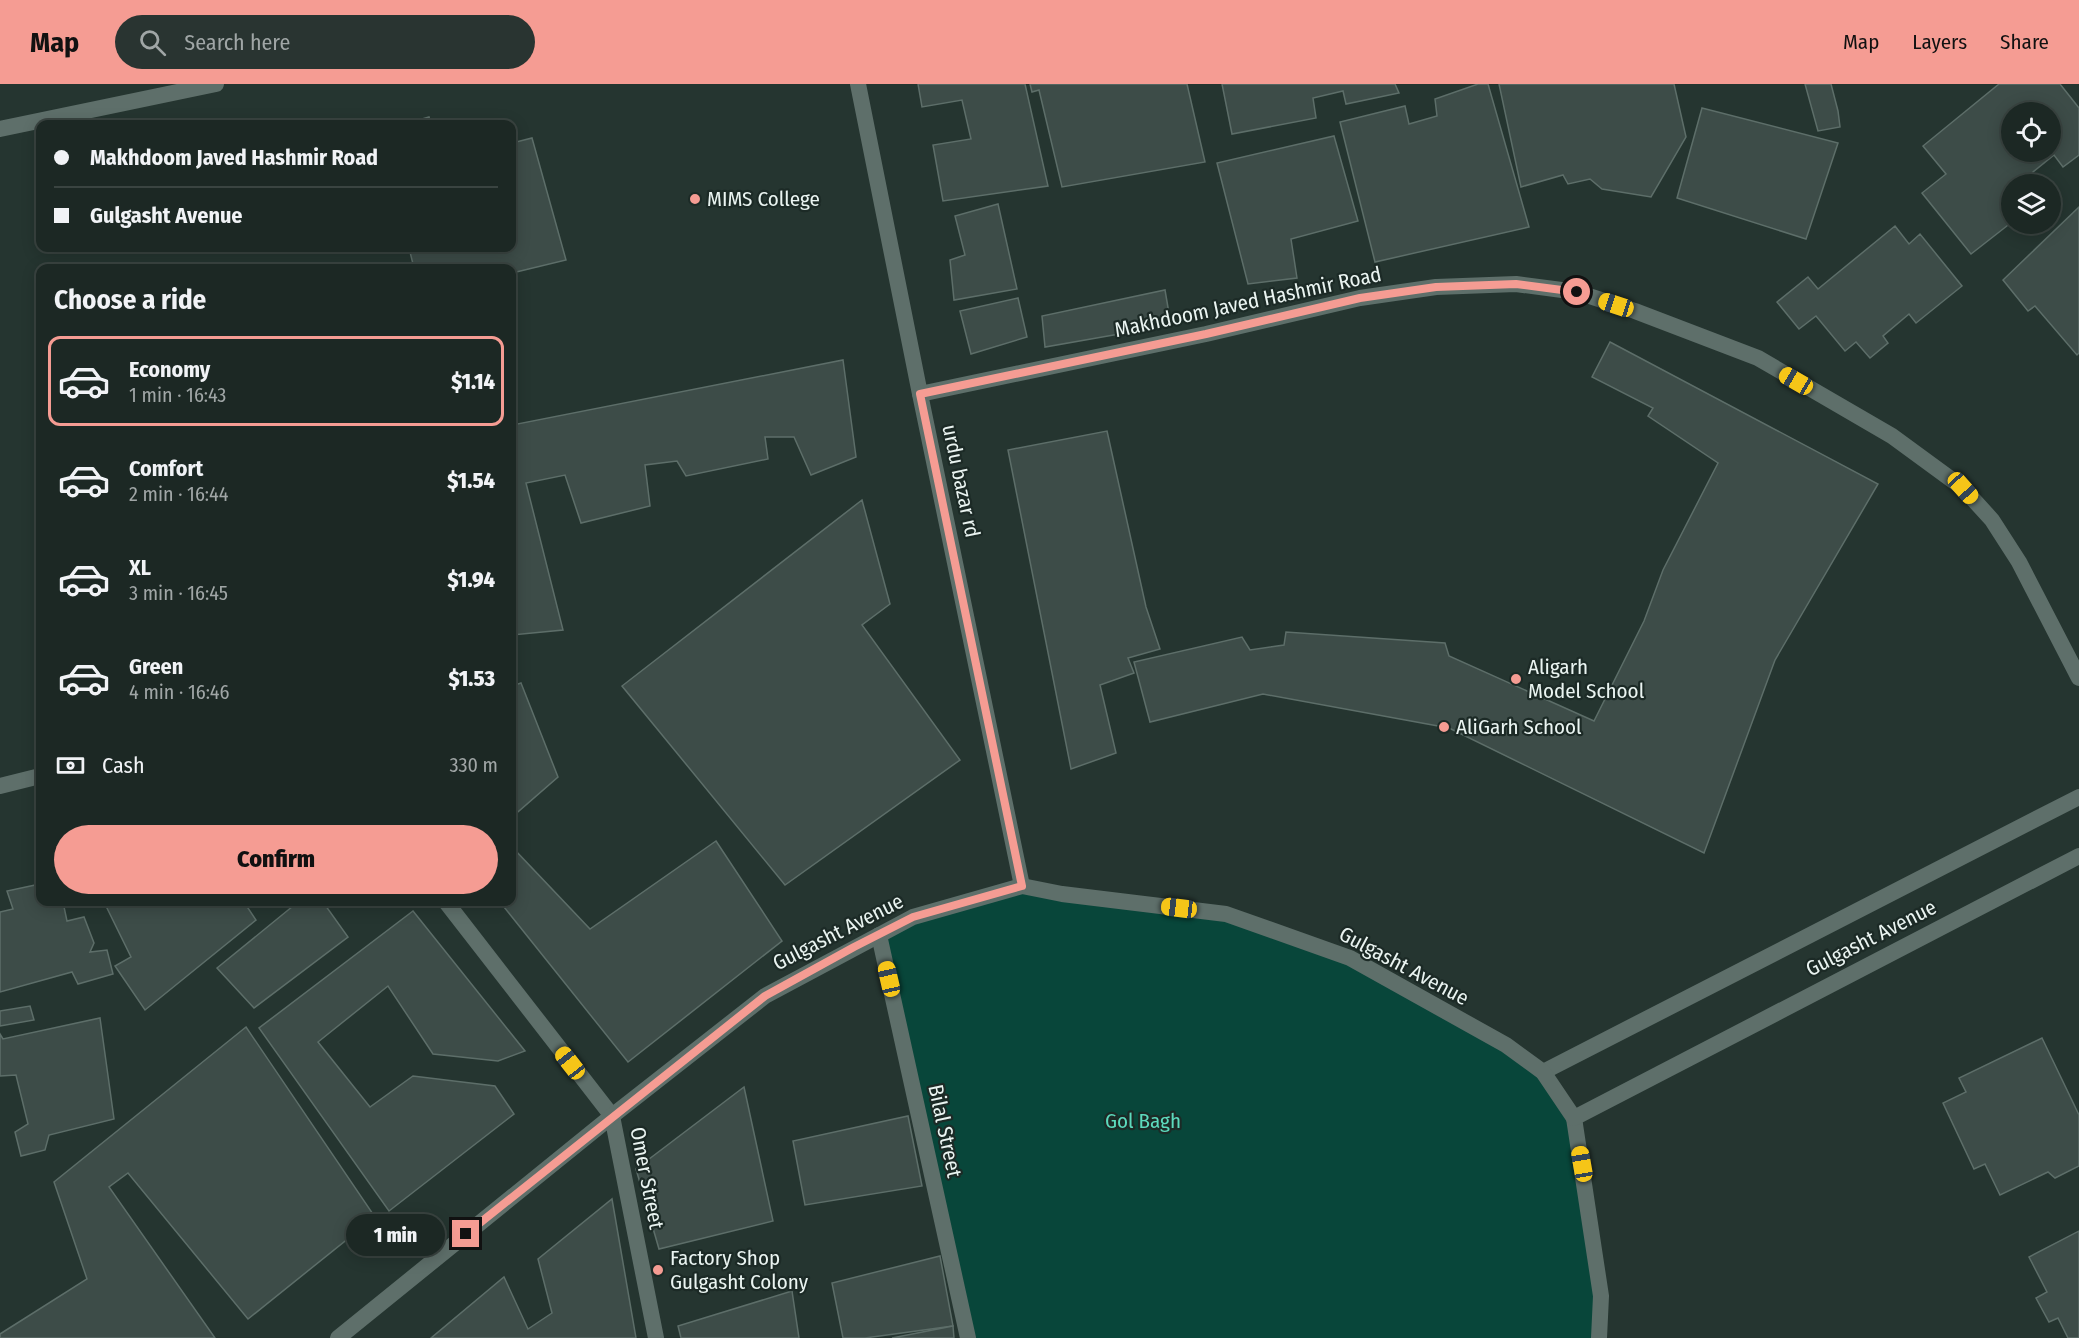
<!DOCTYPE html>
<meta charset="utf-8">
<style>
body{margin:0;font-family:"Fira Sans Condensed",sans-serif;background:#293431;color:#f1f3f6;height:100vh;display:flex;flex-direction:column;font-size:22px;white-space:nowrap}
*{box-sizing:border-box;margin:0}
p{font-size:20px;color:#a0a6a6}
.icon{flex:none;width:33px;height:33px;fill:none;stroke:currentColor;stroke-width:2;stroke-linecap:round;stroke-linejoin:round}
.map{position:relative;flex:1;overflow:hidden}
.drawer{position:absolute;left:36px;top:180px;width:480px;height:642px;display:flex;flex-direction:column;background:#1c2824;border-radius:12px;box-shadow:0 3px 15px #0003,0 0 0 2px #3a4441}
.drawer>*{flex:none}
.guide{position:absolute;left:36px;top:36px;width:480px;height:132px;border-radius:12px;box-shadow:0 3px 15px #0003,0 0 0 2px #3a4441;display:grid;align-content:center;height:132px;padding:0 18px;background:#1c2824}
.buttons{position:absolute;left:2001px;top:18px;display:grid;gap:12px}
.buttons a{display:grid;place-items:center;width:60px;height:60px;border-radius:50%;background:#1c2824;box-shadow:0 3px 15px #0003,0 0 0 2px #3a4441;font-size:30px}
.end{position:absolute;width:27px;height:27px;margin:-14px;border:8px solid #f59c93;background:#111;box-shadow:0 0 0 3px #111}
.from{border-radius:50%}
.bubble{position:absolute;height:42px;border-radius:21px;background:#1c2824;box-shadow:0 3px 15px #0003,0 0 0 2px #3a4441;font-size:20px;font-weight:800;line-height:42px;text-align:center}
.car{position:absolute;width:18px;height:36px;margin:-18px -9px;border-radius:8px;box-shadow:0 0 4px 2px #0007;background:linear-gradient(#f5c518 24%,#345 0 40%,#f5c518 0 76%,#345 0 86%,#f5c518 0)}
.guide b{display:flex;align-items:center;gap:21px;height:57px;font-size:22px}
.guide b+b{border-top:2px solid #3a4441}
.guide i{width:15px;height:15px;background:#f1f3f6}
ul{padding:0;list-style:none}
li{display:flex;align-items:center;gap:18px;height:90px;margin:0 12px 9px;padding:0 6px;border:3px solid transparent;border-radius:12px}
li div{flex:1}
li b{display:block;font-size:22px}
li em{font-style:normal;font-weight:800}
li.on{border-color:#f59c93}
li>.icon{width:54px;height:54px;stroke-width:1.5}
h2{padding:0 18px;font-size:27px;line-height:72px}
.pay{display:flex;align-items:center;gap:15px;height:66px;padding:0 18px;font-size:22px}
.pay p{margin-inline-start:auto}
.primary-button{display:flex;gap:12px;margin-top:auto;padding:12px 18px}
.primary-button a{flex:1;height:69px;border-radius:36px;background:#f59c93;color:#111;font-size:24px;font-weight:800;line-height:69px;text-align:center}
header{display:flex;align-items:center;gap:36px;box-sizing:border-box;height:84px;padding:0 30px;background:#f59c93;color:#111}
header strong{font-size:28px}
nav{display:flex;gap:33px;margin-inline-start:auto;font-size:21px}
.search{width:420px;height:54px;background:#293431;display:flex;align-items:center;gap:15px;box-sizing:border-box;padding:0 21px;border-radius:33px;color:#a0a6a6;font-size:22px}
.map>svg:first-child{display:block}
.green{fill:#08463a}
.building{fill:#3d4c48;stroke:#5d6e69;stroke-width:1.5;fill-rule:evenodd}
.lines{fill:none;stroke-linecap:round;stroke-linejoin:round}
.service{stroke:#5e6f6a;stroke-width:16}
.minor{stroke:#5e6f6a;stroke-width:16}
.tertiary{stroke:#5e6f6a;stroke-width:16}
.route{stroke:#f59c93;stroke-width:8}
.poi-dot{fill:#f59c93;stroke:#1c2a26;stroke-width:2}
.labels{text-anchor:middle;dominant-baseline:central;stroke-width:4.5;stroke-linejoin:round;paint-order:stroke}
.poi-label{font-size:21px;fill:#eaf4f1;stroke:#1c2a26;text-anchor:start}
.street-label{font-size:21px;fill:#eaf4f1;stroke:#1c2a26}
.park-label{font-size:21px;fill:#5cdabd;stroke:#1c2a26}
</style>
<header>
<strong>Map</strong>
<div class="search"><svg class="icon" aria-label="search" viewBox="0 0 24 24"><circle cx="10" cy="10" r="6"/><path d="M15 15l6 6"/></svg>Search here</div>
<nav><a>Map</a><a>Layers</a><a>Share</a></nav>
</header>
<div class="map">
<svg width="2079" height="1254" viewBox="0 0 2079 1254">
<rect width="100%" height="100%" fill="#253530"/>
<!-- green -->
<polygon class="green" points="1022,802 1226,830 1350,874 1543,988 1574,1034 1599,1254 968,1254 879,851"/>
<!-- building -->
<g class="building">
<polygon points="918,0 1025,0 1048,102 943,117 933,61 971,55 962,16 922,23"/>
<polygon points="1030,0 1187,0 1205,78 1062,103 1039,6 1032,8"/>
<polygon points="1222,0 1395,0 1399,9 1346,20 1343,7 1313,14 1316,34 1232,50"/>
<polygon points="1478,0 1488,0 1529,143 1375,178 1340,38 1405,22 1409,40 1437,32 1435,15"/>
<polygon points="1499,0 1674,0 1686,53 1651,113 1602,105 1590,95 1568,100 1563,91 1521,103"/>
<polygon points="1805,0 1831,0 1838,27 1840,43 1818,47"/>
<path d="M1999 0H2060L2079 24V71L2063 83 2054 71 2018 100H2012V106L2003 112 2012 122V138L1971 170 1922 109 1946 90 1923 62ZM2012 28H2050V68H2012Z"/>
<polygon points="1702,24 1838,59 1806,155 1677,114"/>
<polygon points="429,33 431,40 405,40"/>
<polygon points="1334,52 1358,137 1291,155 1297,194 1248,200 1217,79"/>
<polygon points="532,54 566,176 512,189 512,184 414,184 409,164 512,164 512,59"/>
<polygon points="998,120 1017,205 954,216 950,176 965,171 955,132"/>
<polygon points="2079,123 2079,269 2077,271 2035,222 2028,227 2003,196"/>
<polygon points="1895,142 1909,160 1920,150 1962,202 1916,239 1909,230 1883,252 1888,259 1870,274 1856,258 1845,267 1816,232 1799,245 1777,218 1808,193 1818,205"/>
<polygon points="1165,206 1171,241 1045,263 1042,232"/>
<polygon points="1018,214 1027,253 971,270 960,227"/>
<polygon points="1610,258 1878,400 1775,576 1704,769 1449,644 1263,610 1150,638 1134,578 1242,553 1250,566 1284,561 1286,548 1445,559 1449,572 1594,637 1644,537 1663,486 1718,379 1648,332 1653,324 1592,293"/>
<polygon points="843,276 856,373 811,391 794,353 765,353 768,375 686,392 677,377 645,381 650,422 581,439 565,391 526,399 563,546 512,551 512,341"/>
<polygon points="1107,347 1146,523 1160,565 1128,574 1134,589 1100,601 1116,669 1071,685 1008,366"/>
<polygon points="862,416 890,520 862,541 960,676 785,801 622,602"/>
<polygon points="521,599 558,693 512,733 512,602"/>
<polygon points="716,757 782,857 628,978 500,818 512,818 512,763 590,845"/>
<polygon points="40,800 40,818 63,818 67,837 84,833 94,859 90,868 107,866 113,890 78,900 72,888 0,908 0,828 13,825 7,807"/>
<polygon points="104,818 244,818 256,836 145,926 115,882 131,873"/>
<polygon points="298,818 323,818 348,853 254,924 217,884"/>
<polygon points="413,827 525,967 498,977 433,970 388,902 318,958 370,1023 413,992 495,1002 514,1030 389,1127 259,944"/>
<polygon points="30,922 34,936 0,942 0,927"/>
<polygon points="100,934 114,1035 49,1051 45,1066 21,1072 15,1048 28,1040 16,991 0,992 0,950 3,955"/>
<polygon points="246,943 375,1133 248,1235 128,1089 109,1103 215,1254 0,1254 0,1250 87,1195 54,1098"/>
<polygon points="2042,954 2079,1031 2079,1082 2055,1094 2048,1088 2000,1111 1985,1080 1974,1085 1943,1019 1966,1008 1959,994"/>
<polygon points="744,1003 773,1137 659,1165 636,1085"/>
<polygon points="908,1032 922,1102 805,1121 793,1057"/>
<polygon points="612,1115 636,1254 431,1254 504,1193 528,1245 552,1229 538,1175"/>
<polygon points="2079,1147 2079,1254 2068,1254 2058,1234 2049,1238 2036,1214 2047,1208 2029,1173"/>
<polygon points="940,1172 953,1242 865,1254 843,1254 832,1199"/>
<polygon points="792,1207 799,1254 681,1254 678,1242"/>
<polygon points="953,1242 954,1254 892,1254"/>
</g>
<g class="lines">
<!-- service -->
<polyline class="service" points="0,45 216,0"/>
<!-- minor -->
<g class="minor">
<polyline points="858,0 920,310 1022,802"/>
<polyline points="920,310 1206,250 1360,214 1436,203 1516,200 1577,208 1635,227 1758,274 1892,352 1963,404 1992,436 2019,478 2079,594"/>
<polyline points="0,702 40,692"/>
<polyline points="446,818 612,1032 656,1254"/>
<polyline points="879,851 968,1254"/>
<polyline points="1574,1034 1601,1212 1599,1254"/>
</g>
<!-- tertiary -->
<g class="tertiary">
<polyline points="1543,988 2079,713"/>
<polyline points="338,1254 612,1032 765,912 913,833 1022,802 1062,810 1226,830 1350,874 1506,961 1543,988 1574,1034 2079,772"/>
</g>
</g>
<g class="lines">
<!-- route -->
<polyline class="route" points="466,1150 765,912 854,863 913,833 1022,802 920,310 1206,250 1360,214 1436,203 1516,200 1577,208"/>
</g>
<!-- markers -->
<g class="poi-dot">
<circle cx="695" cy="115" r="6"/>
<circle cx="1516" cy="595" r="6"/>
<circle cx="1444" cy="643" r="6"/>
<circle cx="658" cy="1186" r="6"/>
</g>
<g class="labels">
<!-- poi labels -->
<g class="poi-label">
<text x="707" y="115">MIMS College</text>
<text x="1528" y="583">Aligarh<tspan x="1528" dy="24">Model School</tspan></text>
<text x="1456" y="643">AliGarh School</text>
<text x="670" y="1174">Factory Shop<tspan x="670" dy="24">Gulgasht Colony</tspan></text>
</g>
<!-- street labels -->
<g class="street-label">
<text transform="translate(1248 218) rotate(-12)">Makhdoom Javed Hashmir Road</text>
<text transform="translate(961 397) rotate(78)">urdu bazar rd</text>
<text transform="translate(838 848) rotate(-27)">Gulgasht Avenue</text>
<text transform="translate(1871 854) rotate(-27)">Gulgasht Avenue</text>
<text transform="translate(1404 882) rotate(28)">Gulgasht Avenue</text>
<text transform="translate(945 1047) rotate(78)">Bilal Street</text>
<text transform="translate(647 1094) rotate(79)">Omer Street</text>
</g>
<!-- park labels -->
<g class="park-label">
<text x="1143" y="1037">Gol Bagh</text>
</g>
</g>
</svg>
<div class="buttons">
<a><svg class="icon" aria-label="locate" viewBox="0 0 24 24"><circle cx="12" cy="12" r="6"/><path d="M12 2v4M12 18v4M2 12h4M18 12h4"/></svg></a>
<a><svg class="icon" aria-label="layers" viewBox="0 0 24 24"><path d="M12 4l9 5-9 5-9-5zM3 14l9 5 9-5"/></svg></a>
</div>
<i class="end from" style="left:1577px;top:208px"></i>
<i class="end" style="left:466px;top:1150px"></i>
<div class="bubble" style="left:346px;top:1130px;width:99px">1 min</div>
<i class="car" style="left:1616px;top:221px;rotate:288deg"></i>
<i class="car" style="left:1796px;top:297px;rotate:300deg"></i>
<i class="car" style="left:1963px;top:404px;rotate:138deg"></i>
<i class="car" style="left:1179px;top:824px;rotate:277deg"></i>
<i class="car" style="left:889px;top:895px;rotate:347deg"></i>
<i class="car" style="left:570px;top:979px;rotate:322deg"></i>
<i class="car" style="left:1582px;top:1080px;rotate:350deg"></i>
<div class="guide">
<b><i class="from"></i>Makhdoom Javed Hashmir Road</b>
<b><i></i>Gulgasht Avenue</b>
</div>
<section class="drawer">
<h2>Choose a ride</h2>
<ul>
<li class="on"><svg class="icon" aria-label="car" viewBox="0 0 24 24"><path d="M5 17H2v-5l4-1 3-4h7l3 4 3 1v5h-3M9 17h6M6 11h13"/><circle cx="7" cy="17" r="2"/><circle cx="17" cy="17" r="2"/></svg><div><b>Economy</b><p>1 min · 16:43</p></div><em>$1.14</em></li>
<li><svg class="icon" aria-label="car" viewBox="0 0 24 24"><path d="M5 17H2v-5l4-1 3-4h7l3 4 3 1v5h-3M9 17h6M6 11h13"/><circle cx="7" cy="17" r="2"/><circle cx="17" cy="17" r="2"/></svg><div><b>Comfort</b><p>2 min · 16:44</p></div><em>$1.54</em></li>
<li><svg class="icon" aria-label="car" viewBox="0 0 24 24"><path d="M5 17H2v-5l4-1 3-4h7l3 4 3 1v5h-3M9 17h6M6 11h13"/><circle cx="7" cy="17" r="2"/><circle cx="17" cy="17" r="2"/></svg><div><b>XL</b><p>3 min · 16:45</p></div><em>$1.94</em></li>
<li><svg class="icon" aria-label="car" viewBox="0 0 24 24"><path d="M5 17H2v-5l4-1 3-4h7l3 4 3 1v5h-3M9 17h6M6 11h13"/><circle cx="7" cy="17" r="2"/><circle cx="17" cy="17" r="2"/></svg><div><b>Green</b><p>4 min · 16:46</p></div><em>$1.53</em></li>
</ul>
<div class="pay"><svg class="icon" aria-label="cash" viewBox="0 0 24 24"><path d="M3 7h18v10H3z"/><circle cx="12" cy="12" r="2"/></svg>Cash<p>330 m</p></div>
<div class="primary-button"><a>Confirm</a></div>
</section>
</div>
